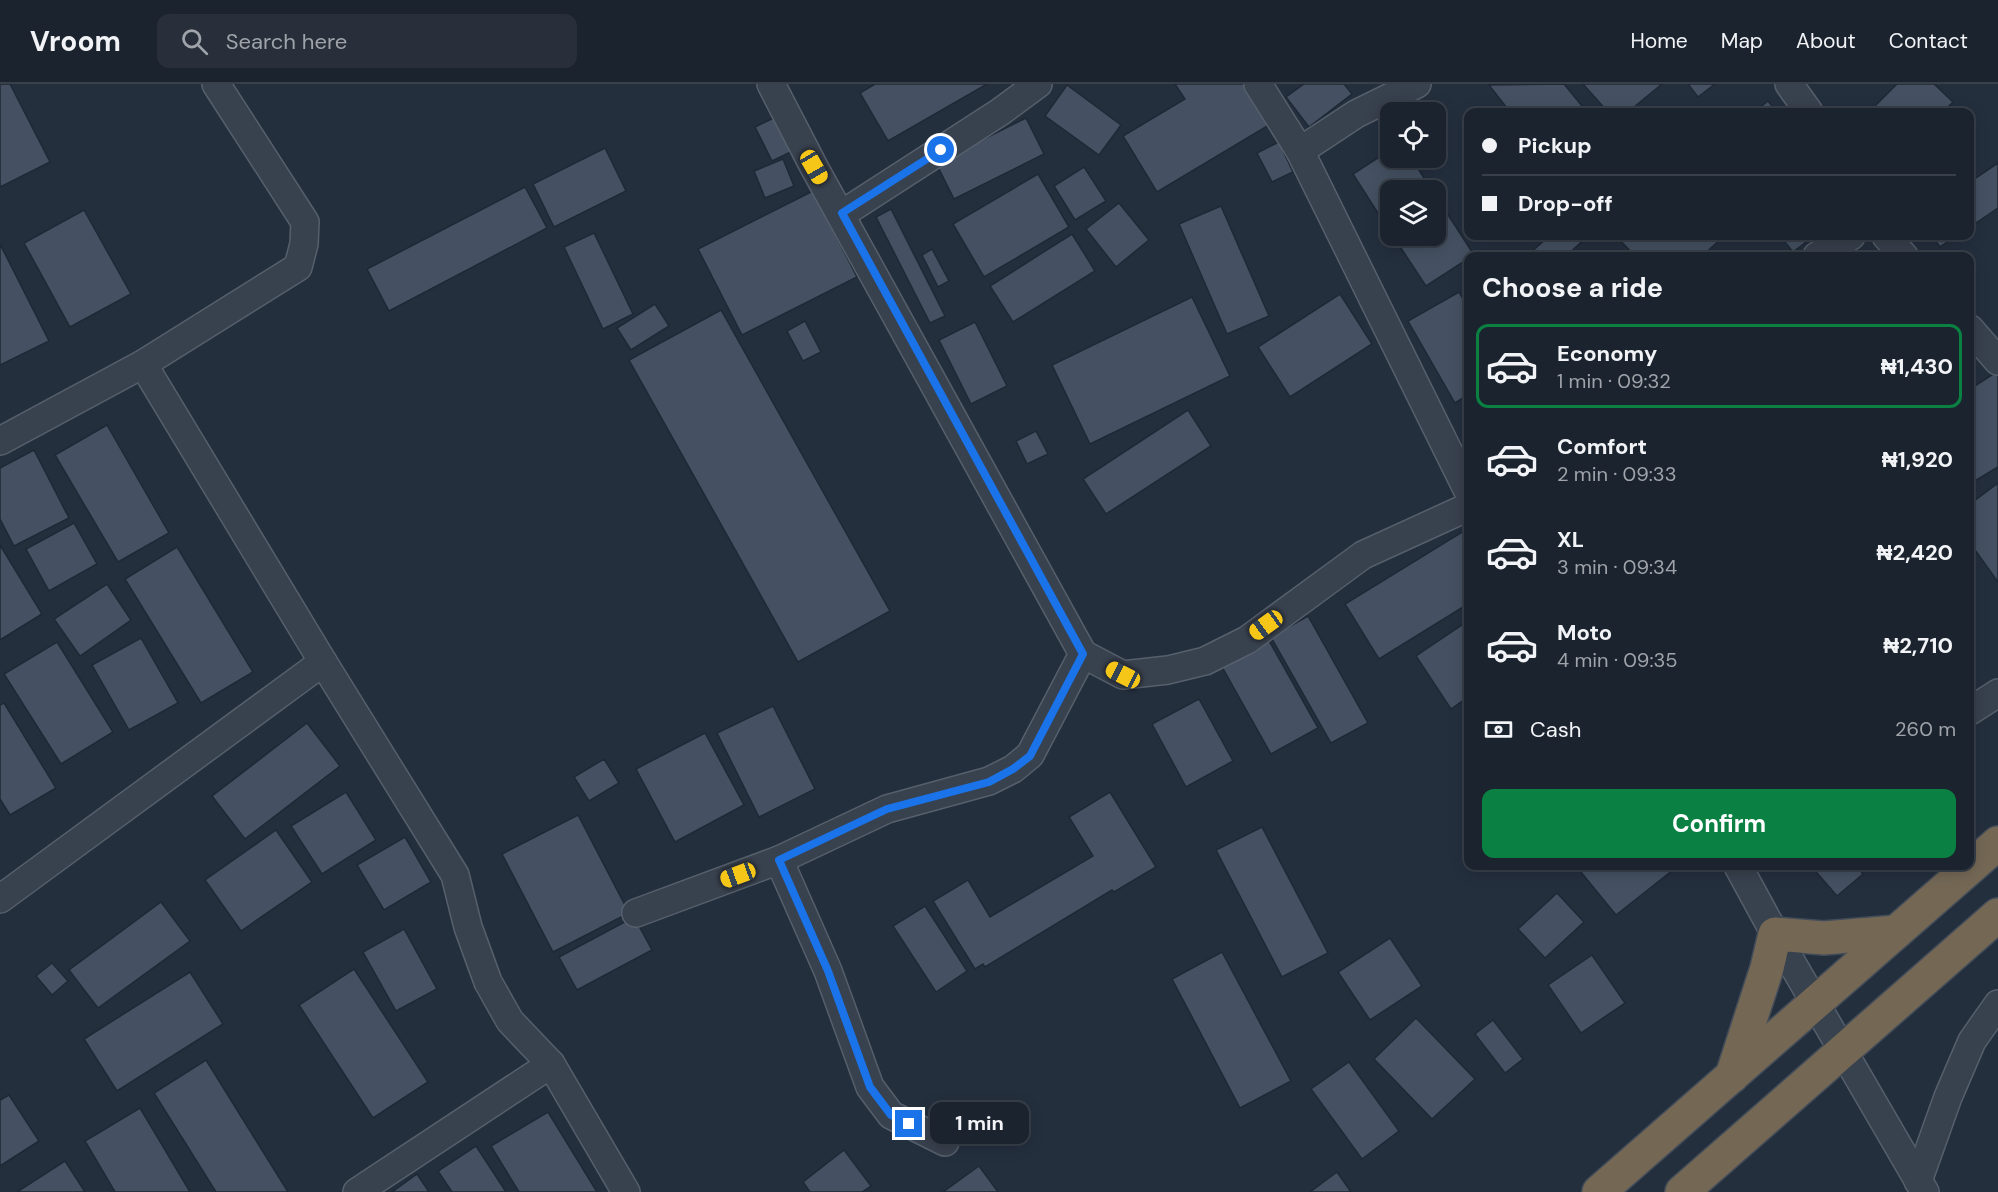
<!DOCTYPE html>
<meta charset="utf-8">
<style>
body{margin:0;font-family:"DM Sans",sans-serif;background:#282f3a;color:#f1f3f6;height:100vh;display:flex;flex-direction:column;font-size:22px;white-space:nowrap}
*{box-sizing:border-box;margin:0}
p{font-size:20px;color:#a0a4aa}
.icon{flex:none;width:33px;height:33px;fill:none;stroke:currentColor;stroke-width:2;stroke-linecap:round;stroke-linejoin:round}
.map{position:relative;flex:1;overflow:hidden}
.side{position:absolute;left:1464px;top:168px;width:510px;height:618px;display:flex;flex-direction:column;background:#1b232e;border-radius:12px;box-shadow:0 3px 15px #0003,0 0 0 2px #39404a}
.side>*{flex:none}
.hud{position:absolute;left:1464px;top:24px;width:510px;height:132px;border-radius:12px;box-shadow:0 3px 15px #0003,0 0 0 2px #39404a;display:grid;align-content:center;height:132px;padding:0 18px;background:#1b232e}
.fabs{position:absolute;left:1380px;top:18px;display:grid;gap:12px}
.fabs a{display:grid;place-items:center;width:66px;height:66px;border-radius:12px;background:#1b232e;box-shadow:0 3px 15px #0003,0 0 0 2px #39404a;font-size:30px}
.end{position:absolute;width:27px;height:27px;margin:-14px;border:8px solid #1a73e8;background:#fff;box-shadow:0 0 0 3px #fff}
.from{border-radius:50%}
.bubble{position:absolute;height:42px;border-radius:12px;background:#1b232e;box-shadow:0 3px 15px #0003,0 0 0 2px #39404a;font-size:20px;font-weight:700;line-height:42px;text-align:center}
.car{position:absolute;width:18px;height:36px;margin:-18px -9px;border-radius:8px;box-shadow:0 0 4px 2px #0007;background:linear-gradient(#f5c518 24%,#345 0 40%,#f5c518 0 76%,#345 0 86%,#f5c518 0)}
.hud b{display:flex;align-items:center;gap:21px;height:57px;font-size:22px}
.hud b+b{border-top:2px solid #39404a}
.hud i{width:15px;height:15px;background:#f1f3f6}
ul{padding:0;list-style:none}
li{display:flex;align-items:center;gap:18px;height:84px;margin:0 12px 9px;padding:0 6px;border:3px solid transparent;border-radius:12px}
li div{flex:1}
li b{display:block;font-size:22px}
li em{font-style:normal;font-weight:700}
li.active{border-color:#0b8043}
li>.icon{width:54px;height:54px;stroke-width:1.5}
h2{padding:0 18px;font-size:27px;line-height:72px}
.pay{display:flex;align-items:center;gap:15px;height:66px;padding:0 18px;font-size:22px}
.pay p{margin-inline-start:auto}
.primary-button{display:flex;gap:12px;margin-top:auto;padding:12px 18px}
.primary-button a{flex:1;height:69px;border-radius:12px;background:#0b8043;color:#fff;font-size:24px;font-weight:700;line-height:69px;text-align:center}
header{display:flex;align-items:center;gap:36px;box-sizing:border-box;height:84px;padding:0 30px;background:#1b232e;border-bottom:2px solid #39404a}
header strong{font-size:28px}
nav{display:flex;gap:33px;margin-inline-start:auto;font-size:21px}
.search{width:420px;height:54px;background:#282f3a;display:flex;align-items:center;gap:15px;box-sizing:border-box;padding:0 21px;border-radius:12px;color:#a0a4aa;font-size:22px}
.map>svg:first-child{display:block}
.building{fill:#455162;stroke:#1f2835;stroke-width:1.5}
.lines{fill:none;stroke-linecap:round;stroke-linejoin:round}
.street-casing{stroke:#565f6c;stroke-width:30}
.highway-casing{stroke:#434c59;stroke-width:36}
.street{stroke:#38414e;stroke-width:27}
.highway{stroke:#746855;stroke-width:33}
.route{stroke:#1a73e8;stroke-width:8}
</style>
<header>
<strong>Vroom</strong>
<div class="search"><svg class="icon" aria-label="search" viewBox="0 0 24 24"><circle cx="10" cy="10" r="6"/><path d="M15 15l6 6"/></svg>Search here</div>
<nav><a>Home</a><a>Map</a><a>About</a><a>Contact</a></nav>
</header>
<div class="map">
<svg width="1998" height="1108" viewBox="0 0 1998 1108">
<rect width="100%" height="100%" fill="#242f3e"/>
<!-- building -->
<g class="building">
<polygon points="0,0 10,0 50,78 0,103"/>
<polygon points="875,0 987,0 888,57 860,9"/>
<polygon points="1175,0 1244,0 1269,41 1157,108 1123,52 1185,15"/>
<polygon points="1304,0 1344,0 1352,10 1309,43 1286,13"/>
<polygon points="1564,0 1587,28 1510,28 1489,1"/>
<polygon points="1583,0 1662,0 1628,28 1608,28"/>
<polygon points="1688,0 1715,0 1698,13"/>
<polygon points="1897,0 1934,0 1953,18 1943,28 1869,28"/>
<polygon points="1067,1 1121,41 1099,71 1045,32"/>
<polygon points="1768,17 1777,28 1754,28"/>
<polygon points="780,31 797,65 772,77 755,43"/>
<polygon points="1026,34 1044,70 954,115 936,79"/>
<polygon points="1279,58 1293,88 1272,98 1257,69"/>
<polygon points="605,64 626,107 554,143 533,100"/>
<polygon points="1390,66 1390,74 1411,74 1432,106 1390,106 1390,148 1353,90"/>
<polygon points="783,75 794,102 765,114 754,87"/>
<polygon points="1998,79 1998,124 1970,143 1970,98"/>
<polygon points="1084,83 1106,117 1075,136 1054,102"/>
<polygon points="1038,90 1069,143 984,193 953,140"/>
<polygon points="525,103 547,144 389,227 367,185"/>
<polygon points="813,107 857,193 742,251 698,165"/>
<polygon points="1436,112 1474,171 1426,202 1393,152 1436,152"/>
<polygon points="1119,119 1149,156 1116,183 1086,145"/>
<polygon points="1221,122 1269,232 1227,250 1179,140"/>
<polygon points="891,125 945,232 930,239 876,133"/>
<polygon points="84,126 131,210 70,243 24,159"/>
<polygon points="594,149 633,230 603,245 564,163"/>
<polygon points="1072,150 1095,187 1013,238 990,202"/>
<polygon points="1549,152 1588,152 1566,172 1527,172"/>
<polygon points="1616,152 1719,152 1722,154 1702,172 1635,172"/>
<polygon points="1780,152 1814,152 1793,168"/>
<polygon points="1932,152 1957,152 1940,163"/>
<polygon points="0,160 49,257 0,281"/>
<polygon points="932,165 949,197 938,203 922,171"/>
<polygon points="1459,208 1468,224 1468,311 1455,319 1408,237"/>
<polygon points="1340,210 1372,260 1290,313 1258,263"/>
<polygon points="1192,213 1230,292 1090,360 1052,281"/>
<polygon points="655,220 669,242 631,266 617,244"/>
<polygon points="721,226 890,527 798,578 629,276"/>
<polygon points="805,237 821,268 803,277 787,247"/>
<polygon points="975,238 1007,302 971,320 939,256"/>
<polygon points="1998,287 1998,383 1970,400 1970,305"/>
<polygon points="1188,326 1211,362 1106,430 1083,395"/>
<polygon points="107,341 169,449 118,478 55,371"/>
<polygon points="1036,347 1048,370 1027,380 1016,357"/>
<polygon points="34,366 69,434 14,462 0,435 0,384"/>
<polygon points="1998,399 1998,498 1970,459 1970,420"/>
<polygon points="74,439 97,480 49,507 26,465"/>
<polygon points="1467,445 1468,520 1379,575 1345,520"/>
<polygon points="0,461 42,530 0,556"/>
<polygon points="177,463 253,588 201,619 125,495"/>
<polygon points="107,500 131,536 80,572 54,535"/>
<polygon points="1308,532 1368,639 1331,659 1271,553"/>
<polygon points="1468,537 1468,613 1451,625 1416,572"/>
<polygon points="141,554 178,619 129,646 92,581"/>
<polygon points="1268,555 1318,644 1271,670 1221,581"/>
<polygon points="57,558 113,648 61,680 4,590"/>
<polygon points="1199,615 1233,677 1186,703 1152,640"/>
<polygon points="4,619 56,704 10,731 0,715 0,621"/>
<polygon points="773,622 815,705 759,733 717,649"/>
<polygon points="307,639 340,682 245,755 212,712"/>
<polygon points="705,649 744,721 675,758 636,685"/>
<polygon points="604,675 619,699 589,717 574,693"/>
<polygon points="346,708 376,756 322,790 291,742"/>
<polygon points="1110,708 1156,783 1114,808 1112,806 985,883 983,880 975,885 933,817 968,796 990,833 1093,772 1069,733"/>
<polygon points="578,731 629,829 553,868 502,770"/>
<polygon points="1262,743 1328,869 1282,893 1216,766"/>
<polygon points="276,746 312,798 241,847 205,796"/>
<polygon points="405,753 431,798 384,826 357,781"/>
<polygon points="1576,782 1678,782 1616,831"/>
<polygon points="1811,782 1856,782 1863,790 1837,812"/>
<polygon points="1557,809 1584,838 1545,874 1518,845"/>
<polygon points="161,818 190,857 98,924 69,886"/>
<polygon points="925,822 967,887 936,908 893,842"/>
<polygon points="634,833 652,866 577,906 559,873"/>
<polygon points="404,845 437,905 396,927 363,868"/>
<polygon points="1390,854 1422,902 1370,936 1338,888"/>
<polygon points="1222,868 1291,997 1240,1024 1172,895"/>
<polygon points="1592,871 1625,919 1581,949 1548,901"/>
<polygon points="52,879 68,897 52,911 36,892"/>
<polygon points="354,885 428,998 373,1034 299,921"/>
<polygon points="190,888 223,940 117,1007 84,955"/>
<polygon points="1416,934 1475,995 1432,1035 1374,975"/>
<polygon points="1493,936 1523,975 1505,989 1475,950"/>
<polygon points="206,976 288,1108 216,1108 154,1009"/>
<polygon points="1349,978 1399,1047 1362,1075 1311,1005"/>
<polygon points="9,1011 39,1057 0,1082 0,1016"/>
<polygon points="140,1024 190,1108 115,1108 85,1057"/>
<polygon points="548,1028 597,1108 519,1108 491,1062"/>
<polygon points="476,1062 506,1108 452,1108 438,1087"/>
<polygon points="844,1066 871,1102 862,1108 810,1108 803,1098"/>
<polygon points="65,1077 85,1108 17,1108"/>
<polygon points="979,1082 998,1108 943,1108"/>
<polygon points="1337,1088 1351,1108 1310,1108"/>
<polygon points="417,1090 429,1108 392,1108"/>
</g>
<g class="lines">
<!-- street casing -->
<g class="street-casing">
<g id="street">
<polyline points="771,0 814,83 1083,570 1123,591 1168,586 1205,577 1247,556 1363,471 1468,423"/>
<polyline points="1258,0 1300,67 1468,407"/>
<polyline points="1789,0 1809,28"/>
<polyline points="1300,67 1356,30 1417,0"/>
<polyline points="842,130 1000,28 1038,0"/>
<polyline points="1886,152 1904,172"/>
<polyline points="1817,172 1851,152"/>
<polyline points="1970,245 1998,277"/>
<polyline points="143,280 323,578 455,791 468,843 488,898 510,937 551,980 626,1108"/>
<polyline points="0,357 143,280 298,183 304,160 305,138 216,0"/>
<polyline points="1970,627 1998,609"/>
<polyline points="779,776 828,887 870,1003 891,1031 945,1058"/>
<polyline points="1738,782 1775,850 1925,1108"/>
<polyline points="0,815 323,578"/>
<polyline points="636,829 779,776 887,725 989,697 1013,685 1030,671 1083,570"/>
<polyline points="1918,1097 1948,1013 1972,957 1998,920"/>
<polyline points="357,1108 551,980"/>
</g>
</g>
<!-- highway casing -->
<g class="highway-casing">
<g id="highway">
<polyline points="1732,992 1767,884 1775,850 1824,854 1896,848"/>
<polyline points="1599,1108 1998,759"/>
<polyline points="1682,1108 1998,831"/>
</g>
</g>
<!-- street -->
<use href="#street" class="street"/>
<!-- highway -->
<use href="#highway" class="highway"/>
</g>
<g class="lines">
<!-- route -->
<polyline class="route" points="909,1040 891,1031 870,1003 828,887 779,776 887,725 989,698 1013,685 1030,672 1083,570 842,129 941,66"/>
</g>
</svg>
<div class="fabs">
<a><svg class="icon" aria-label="locate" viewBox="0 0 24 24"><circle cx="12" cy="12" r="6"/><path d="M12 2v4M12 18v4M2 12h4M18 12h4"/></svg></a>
<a><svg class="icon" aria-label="layers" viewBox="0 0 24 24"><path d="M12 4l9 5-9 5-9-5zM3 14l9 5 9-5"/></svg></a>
</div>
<i class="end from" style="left:941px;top:66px"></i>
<i class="end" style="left:909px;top:1040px"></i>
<div class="bubble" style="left:930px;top:1018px;width:99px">1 min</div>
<i class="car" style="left:814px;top:83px;rotate:150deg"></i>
<i class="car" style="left:1266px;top:541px;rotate:234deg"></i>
<i class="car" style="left:1123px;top:591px;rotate:297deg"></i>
<i class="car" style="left:738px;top:791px;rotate:250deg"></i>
<div class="hud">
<b><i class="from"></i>Pickup</b>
<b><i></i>Drop-off</b>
</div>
<section class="side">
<h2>Choose a ride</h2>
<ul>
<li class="active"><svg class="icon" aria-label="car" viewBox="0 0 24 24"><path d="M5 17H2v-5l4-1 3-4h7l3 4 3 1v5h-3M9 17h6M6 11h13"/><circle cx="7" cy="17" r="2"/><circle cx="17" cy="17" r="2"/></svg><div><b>Economy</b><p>1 min · 09:32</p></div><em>₦1,430</em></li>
<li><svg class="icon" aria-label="car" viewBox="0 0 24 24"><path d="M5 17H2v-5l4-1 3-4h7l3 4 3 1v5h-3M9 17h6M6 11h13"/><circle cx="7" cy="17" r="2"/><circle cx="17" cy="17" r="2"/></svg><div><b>Comfort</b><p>2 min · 09:33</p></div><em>₦1,920</em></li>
<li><svg class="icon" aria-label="car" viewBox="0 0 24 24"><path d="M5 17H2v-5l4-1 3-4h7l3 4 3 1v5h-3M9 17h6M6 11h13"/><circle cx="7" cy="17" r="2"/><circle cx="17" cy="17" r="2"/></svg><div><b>XL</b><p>3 min · 09:34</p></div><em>₦2,420</em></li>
<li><svg class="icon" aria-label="car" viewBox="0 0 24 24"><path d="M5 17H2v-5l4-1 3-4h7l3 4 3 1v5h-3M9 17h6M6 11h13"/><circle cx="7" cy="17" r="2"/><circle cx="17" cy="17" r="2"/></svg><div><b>Moto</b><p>4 min · 09:35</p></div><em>₦2,710</em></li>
</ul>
<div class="pay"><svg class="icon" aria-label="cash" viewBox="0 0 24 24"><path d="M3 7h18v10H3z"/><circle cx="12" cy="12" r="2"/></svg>Cash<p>260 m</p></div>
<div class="primary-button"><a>Confirm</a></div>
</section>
</div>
